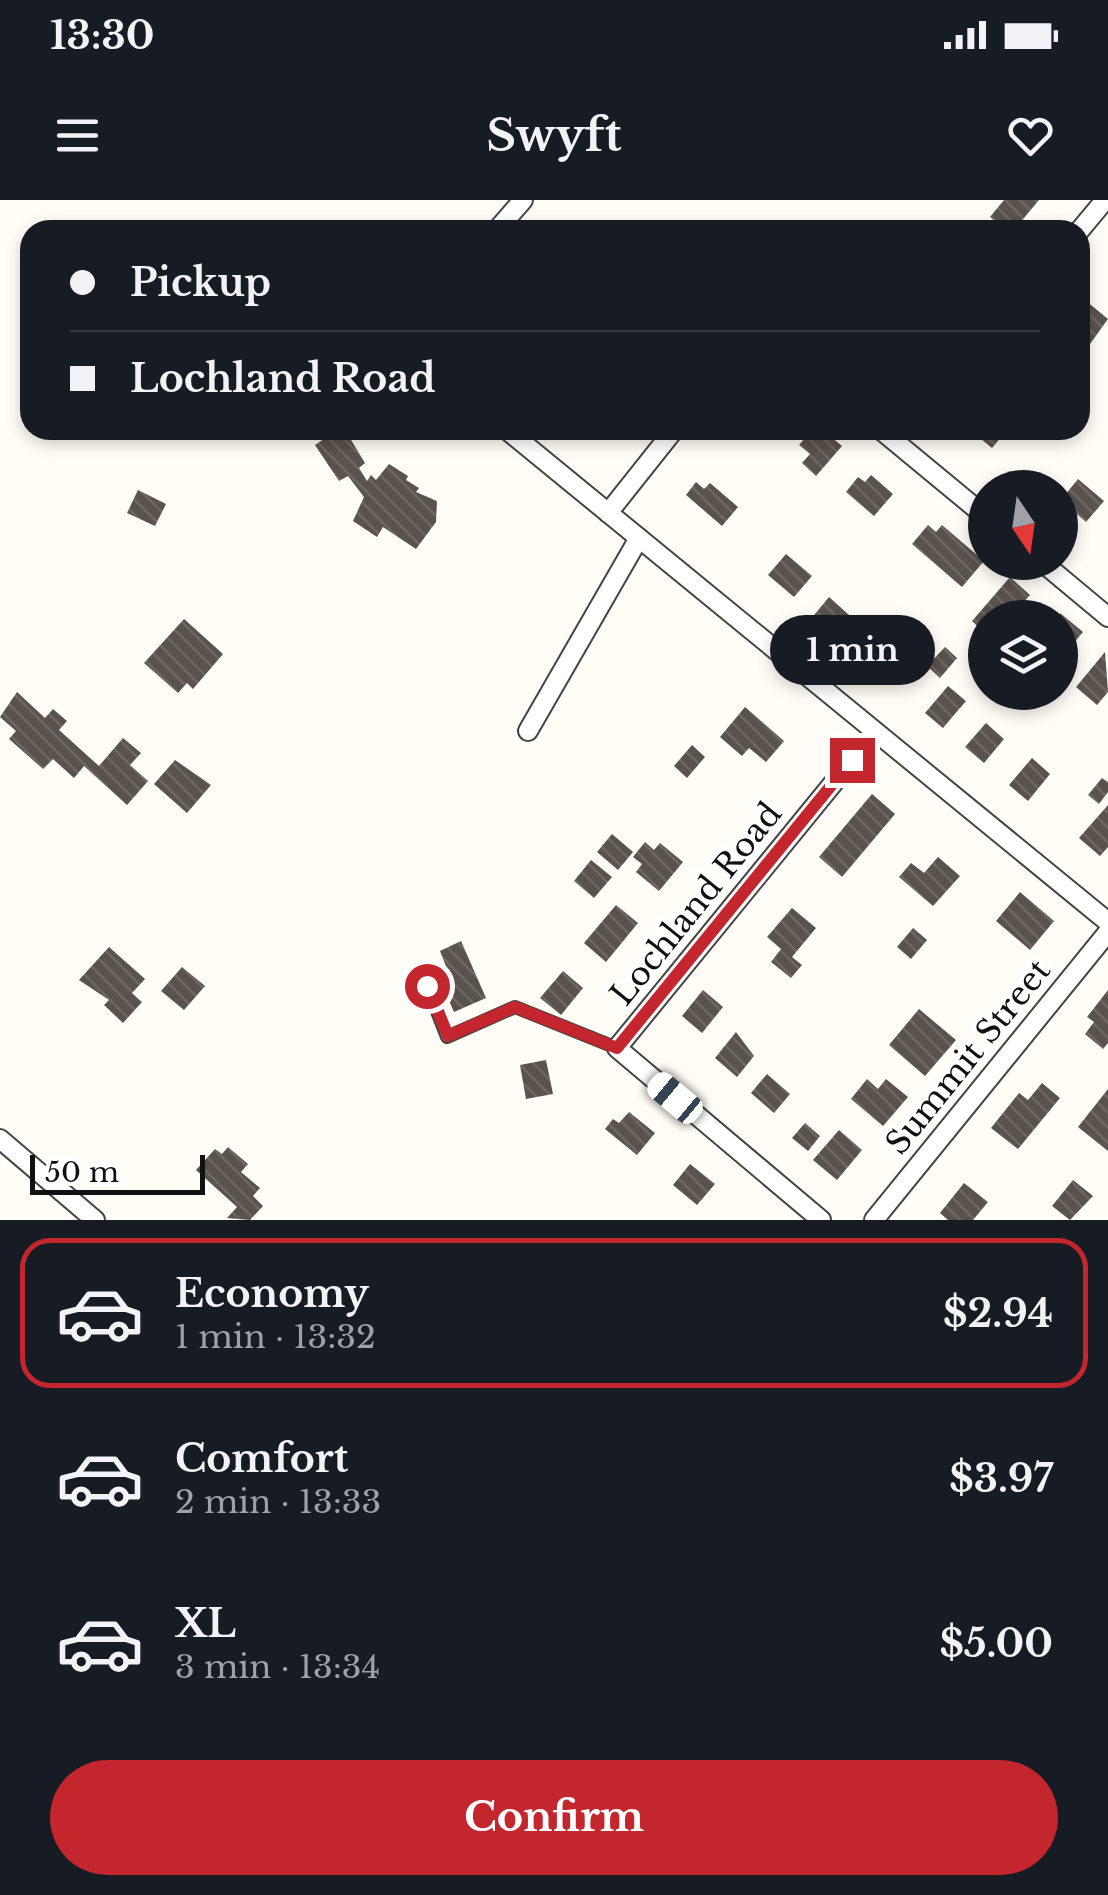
<!DOCTYPE html>
<meta charset="utf-8">
<style>
body{margin:0;font-family:"Libre Baskerville",serif;background:#20242c;color:#f1f3f6;height:100vh;display:flex;flex-direction:column;font-size:38px;white-space:nowrap}
*{box-sizing:border-box;margin:0}
p{font-size:32px;color:#9ea1a6}
.icon{flex:none;width:55px;height:55px;fill:none;stroke:currentColor;stroke-width:2;stroke-linecap:round;stroke-linejoin:round}
.map{position:relative;height:1020px;overflow:hidden}
.sheet{display:flex;flex-direction:column;background:#171b24;flex:1}
.sheet>*{flex:none}
.top-card{position:absolute;left:20px;top:20px;width:1070px;height:220px;border-radius:30px;box-shadow:0 5px 15px #0003;display:grid;align-content:center;height:220px;padding:0 50px;background:#171b24}
.needle{width:65px;rotate:167deg}
.controls{position:absolute;left:968px;top:270px;display:grid;gap:20px}
.controls a{display:grid;place-items:center;width:110px;height:110px;border-radius:50%;background:#171b24;box-shadow:0 5px 15px #0003;font-size:50px}
.scale{position:absolute;left:30px;bottom:25px;width:175px;box-sizing:border-box;padding-left:10px;border:5px solid #111;border-top:0;font-size:28px;line-height:35px;white-space:nowrap;color:#111;-webkit-text-stroke:8px #fff;paint-order:stroke}
.end{position:absolute;width:45px;height:45px;margin:-22px;border:12px solid #c4262e;background:#fff;box-shadow:0 0 0 5px #fff}
.from{border-radius:50%}
.bubble{position:absolute;height:70px;border-radius:35px;background:#171b24;box-shadow:0 5px 15px #0003;font-size:32px;font-weight:700;line-height:70px;text-align:center}
.car{position:absolute;width:30px;height:60px;margin:-30px -15px;border-radius:12px;box-shadow:0 0 8px 2px #0007;background:linear-gradient(#fff 24%,#345 0 40%,#fff 0 76%,#345 0 86%,#fff 0)}
.top-card b{display:flex;align-items:center;gap:35px;height:95px;font-size:38px}
.top-card b+b{border-top:2px solid #363941}
.top-card i{width:25px;height:25px;background:#f1f3f6}
ul{padding:18px 0 0;list-style:none}
li{display:flex;align-items:center;gap:30px;height:150px;margin:0 20px 15px;padding:0 30px;border:5px solid transparent;border-radius:30px}
li div{flex:1}
li b{display:block;font-size:38px}
li em{font-style:normal;font-weight:700}
li.current{border-color:#c4262e}
li>.icon{width:90px;height:90px;stroke-width:1.5}
.action{display:flex;gap:20px;margin-top:auto;padding:20px 50px}
.action a{flex:1;height:115px;border-radius:60px;background:#c4262e;color:#fff;font-size:40px;font-weight:700;line-height:115px;text-align:center}
.status{display:flex;justify-content:space-between;align-items:center;height:70px;padding:0 50px;background:#171b24;direction:ltr}
.status svg{height:28px;fill:currentColor}
header{display:flex;justify-content:space-between;align-items:center;height:130px;padding:0 50px;background:#171b24;font-size:45px;font-weight:700}
.map>svg:first-child{display:block}
.building{fill:url(#building-back-hatch)}
.lines{fill:none;stroke-linecap:round;stroke-linejoin:round}
.service-casing{stroke:#444;stroke-width:14}
.minor-casing{stroke:#444;stroke-width:22}
.service{stroke:#fff;stroke-width:9}
.minor{stroke:#fff;stroke-width:18}
.route{stroke:#c4262e;stroke-width:12}
.labels{text-anchor:middle;dominant-baseline:central;stroke-width:10;stroke-linejoin:round;paint-order:stroke}
.street-label{font-size:32px;fill:#111;stroke:#fff}
</style>
<div class="status"><b>13:30</b><svg viewBox="0 0 49 12"><path d="M0 12V9h3v3zM5 12V6h3v6zM10 12V3h3v9zM15 12V0h3v12zM26 1h20v11H26zM47 4h2v5h-2z"/></svg></div>
<header><svg class="icon" aria-label="menu" viewBox="0 0 24 24"><path d="M4 6h16M4 12h16M4 18h16"/></svg>Swyft<svg class="icon" aria-label="heart" viewBox="0 0 24 24"><path d="M12 20l-8-8c-3-5 5-10 8-4 3-6 11-1 8 4z"/></svg></header>
<div class="map">
<svg width="1108" height="1020" viewBox="0 0 1108 1020">
<defs>
<pattern id="building-back-hatch" width="6" height="6" patternUnits="userSpaceOnUse" patternTransform="scale(2.5)"><rect width="6" height="6" fill="#5a524d"/><path d="M-1 5l2 2M0 0l6 6M5-1l2 2" fill="none" stroke="#6d6662"/></pattern>
</defs>
<rect width="100%" height="100%" fill="#fffdf5"/>
<!-- building -->
<g class="building">
<polygon points="1004,0 1039,0 1014,30 1006,30 990,17"/>
<polygon points="1080,96 1108,119 1090,144 1080,135"/>
<polygon points="337,230 345,230 365,263 359,268 367,281 371,275 376,280 389,264 408,276 406,280 419,288 416,292 437,301 436,322 416,349 383,327 377,337 353,321 364,297 348,276 339,281 315,245"/>
<polygon points="812,230 823,230 842,246 816,276 802,263 810,254 799,245"/>
<polygon points="970,230 1007,230 992,248"/>
<polygon points="871,275 893,294 874,316 846,292 858,277 865,282"/>
<polygon points="1078,279 1104,301 1086,322 1061,300"/>
<polygon points="696,282 704,289 710,283 738,307 722,326 686,295"/>
<polygon points="138,290 166,304 155,326 127,313"/>
<polygon points="928,325 936,332 942,325 984,361 962,387 912,344"/>
<polygon points="786,354 812,376 794,397 768,375"/>
<polygon points="1010,377 1030,395 1016,411 1024,418 985,418 985,433 972,421"/>
<polygon points="829,397 857,422 844,437 834,427 828,435 810,420"/>
<polygon points="1060,413 1083,432 1060,459"/>
<polygon points="184,419 223,454 193,489 187,483 178,493 144,463"/>
<polygon points="873,438 906,467 891,485 857,456"/>
<polygon points="945,447 957,458 940,478 927,466"/>
<polygon points="1105,452 1108,492 1097,505 1076,487"/>
<polygon points="948,486 966,501 943,528 925,513"/>
<polygon points="17,492 45,518 53,509 67,521 59,530 99,566 123,538 141,553 130,565 148,581 127,605 84,566 74,578 53,559 43,569 9,539 16,531 0,517"/>
<polygon points="745,507 784,541 766,562 749,548 742,556 720,537"/>
<polygon points="986,523 1004,539 984,563 965,547"/>
<polygon points="692,545 705,557 687,578 674,566"/>
<polygon points="1032,558 1050,574 1028,601 1009,585"/>
<polygon points="175,560 211,585 187,613 154,584"/>
<polygon points="1102,578 1108,582 1108,592 1099,604 1088,595"/>
<polygon points="872,594 895,614 842,677 819,657"/>
<polygon points="1108,605 1108,647 1100,656 1079,638"/>
<polygon points="612,634 633,652 618,670 597,652"/>
<polygon points="645,642 654,650 660,643 683,662 659,691 636,672 642,664 633,657"/>
<polygon points="938,657 960,676 933,706 899,677 911,663 924,673"/>
<polygon points="591,660 612,677 594,698 574,681"/>
<polygon points="1020,692 1054,721 1030,750 996,721"/>
<polygon points="616,705 638,723 606,762 584,743"/>
<polygon points="792,708 816,728 792,757 802,765 791,778 771,762 781,749 767,737"/>
<polygon points="913,728 927,740 911,759 897,747"/>
<polygon points="461,741 486,798 454,812 437,774 447,769 440,751"/>
<polygon points="109,747 145,779 132,793 142,802 123,823 104,805 109,800 79,780"/>
<polygon points="182,767 205,786 184,810 161,791"/>
<polygon points="563,771 583,788 561,815 540,798"/>
<polygon points="703,790 723,807 702,833 682,816"/>
<polygon points="1108,790 1108,843 1103,849 1085,834 1094,822 1087,817"/>
<polygon points="919,809 956,840 925,876 889,845"/>
<polygon points="736,832 754,856 737,877 715,858"/>
<polygon points="546,860 553,894 526,899 520,865"/>
<polygon points="767,874 790,894 774,913 751,893"/>
<polygon points="867,879 878,889 886,879 908,897 883,926 851,899"/>
<polygon points="1042,883 1060,898 1018,949 991,928 1019,893 1028,900"/>
<polygon points="1108,889 1108,951 1078,927"/>
<polygon points="629,912 655,933 637,955 605,929 613,919 619,923"/>
<polygon points="805,923 820,936 808,951 792,938"/>
<polygon points="839,930 862,950 837,980 813,960"/>
<polygon points="228,947 248,964 241,972 260,988 253,996 263,1006 250,1020 227,1018 237,1007 196,970 215,949 222,954"/>
<polygon points="690,964 715,984 697,1005 673,985"/>
<polygon points="1073,980 1093,996 1070,1020 1052,1006"/>
<polygon points="964,983 988,1002 973,1020 948,1020 940,1013"/>
</g>
<g class="lines">
<!-- service casing -->
<g class="service-casing">
<polyline id="service" points="427,786 447,837 515,807 617,848"/>
</g>
<!-- minor casing -->
<g class="minor-casing">
<g id="minor">
<polyline points="497,30 523,0"/>
<polyline points="1080,30 1105,0"/>
<polyline points="507,230 1108,722"/>
<polyline points="881,230 985,316"/>
<polyline points="608,313 674,230"/>
<polyline points="1042,362 1108,417"/>
<polyline points="528,531 639,338"/>
<polyline points="0,939 95,1020"/>
<polyline points="821,1020 617,848 875,532"/>
<polyline points="874,1020 1108,732"/>
</g>
</g>
<!-- service -->
<use href="#service" class="service"/>
<!-- minor -->
<use href="#minor" class="minor"/>
</g>
<g class="lines">
<!-- route -->
<polyline class="route" points="427,786 448,836 515,807 617,848 852,560"/>
</g>
<g class="labels">
<!-- street labels -->
<g class="street-label">
<text transform="translate(696 704) rotate(-51)">Lochland Road</text>
<text transform="translate(968 857) rotate(-51)">Summit Street</text>
</g>
</g>
</svg>
<div class="controls">
<a><svg class="needle" viewBox="-14 -14 28 28"><path d="M0-13l5 13h-10z" fill="#e53935"/><path d="M0 13l5-13h-10z" fill="#9ea1a6"/></svg></a>
<a><svg class="icon" aria-label="layers" viewBox="0 0 24 24"><path d="M12 4l9 5-9 5-9-5zM3 14l9 5 9-5"/></svg></a>
</div>
<div class="scale">50 m</div>
<i class="end from" style="left:427px;top:786px"></i>
<i class="end" style="left:852px;top:560px"></i>
<div class="bubble" style="left:770px;top:415px;width:165px">1 min</div>
<i class="car" style="left:675px;top:898px;rotate:310deg"></i>
<div class="top-card">
<b><i class="from"></i>Pickup</b>
<b><i></i>Lochland Road</b>
</div>
</div>
<section class="sheet">
<ul>
<li class="current"><svg class="icon" aria-label="car" viewBox="0 0 24 24"><path d="M5 17H2v-5l4-1 3-4h7l3 4 3 1v5h-3M9 17h6M6 11h13"/><circle cx="7" cy="17" r="2"/><circle cx="17" cy="17" r="2"/></svg><div><b>Economy</b><p>1 min · 13:32</p></div><em>$2.94</em></li>
<li><svg class="icon" aria-label="car" viewBox="0 0 24 24"><path d="M5 17H2v-5l4-1 3-4h7l3 4 3 1v5h-3M9 17h6M6 11h13"/><circle cx="7" cy="17" r="2"/><circle cx="17" cy="17" r="2"/></svg><div><b>Comfort</b><p>2 min · 13:33</p></div><em>$3.97</em></li>
<li><svg class="icon" aria-label="car" viewBox="0 0 24 24"><path d="M5 17H2v-5l4-1 3-4h7l3 4 3 1v5h-3M9 17h6M6 11h13"/><circle cx="7" cy="17" r="2"/><circle cx="17" cy="17" r="2"/></svg><div><b>XL</b><p>3 min · 13:34</p></div><em>$5.00</em></li>
</ul>
<div class="action"><a>Confirm</a></div>
</section>
